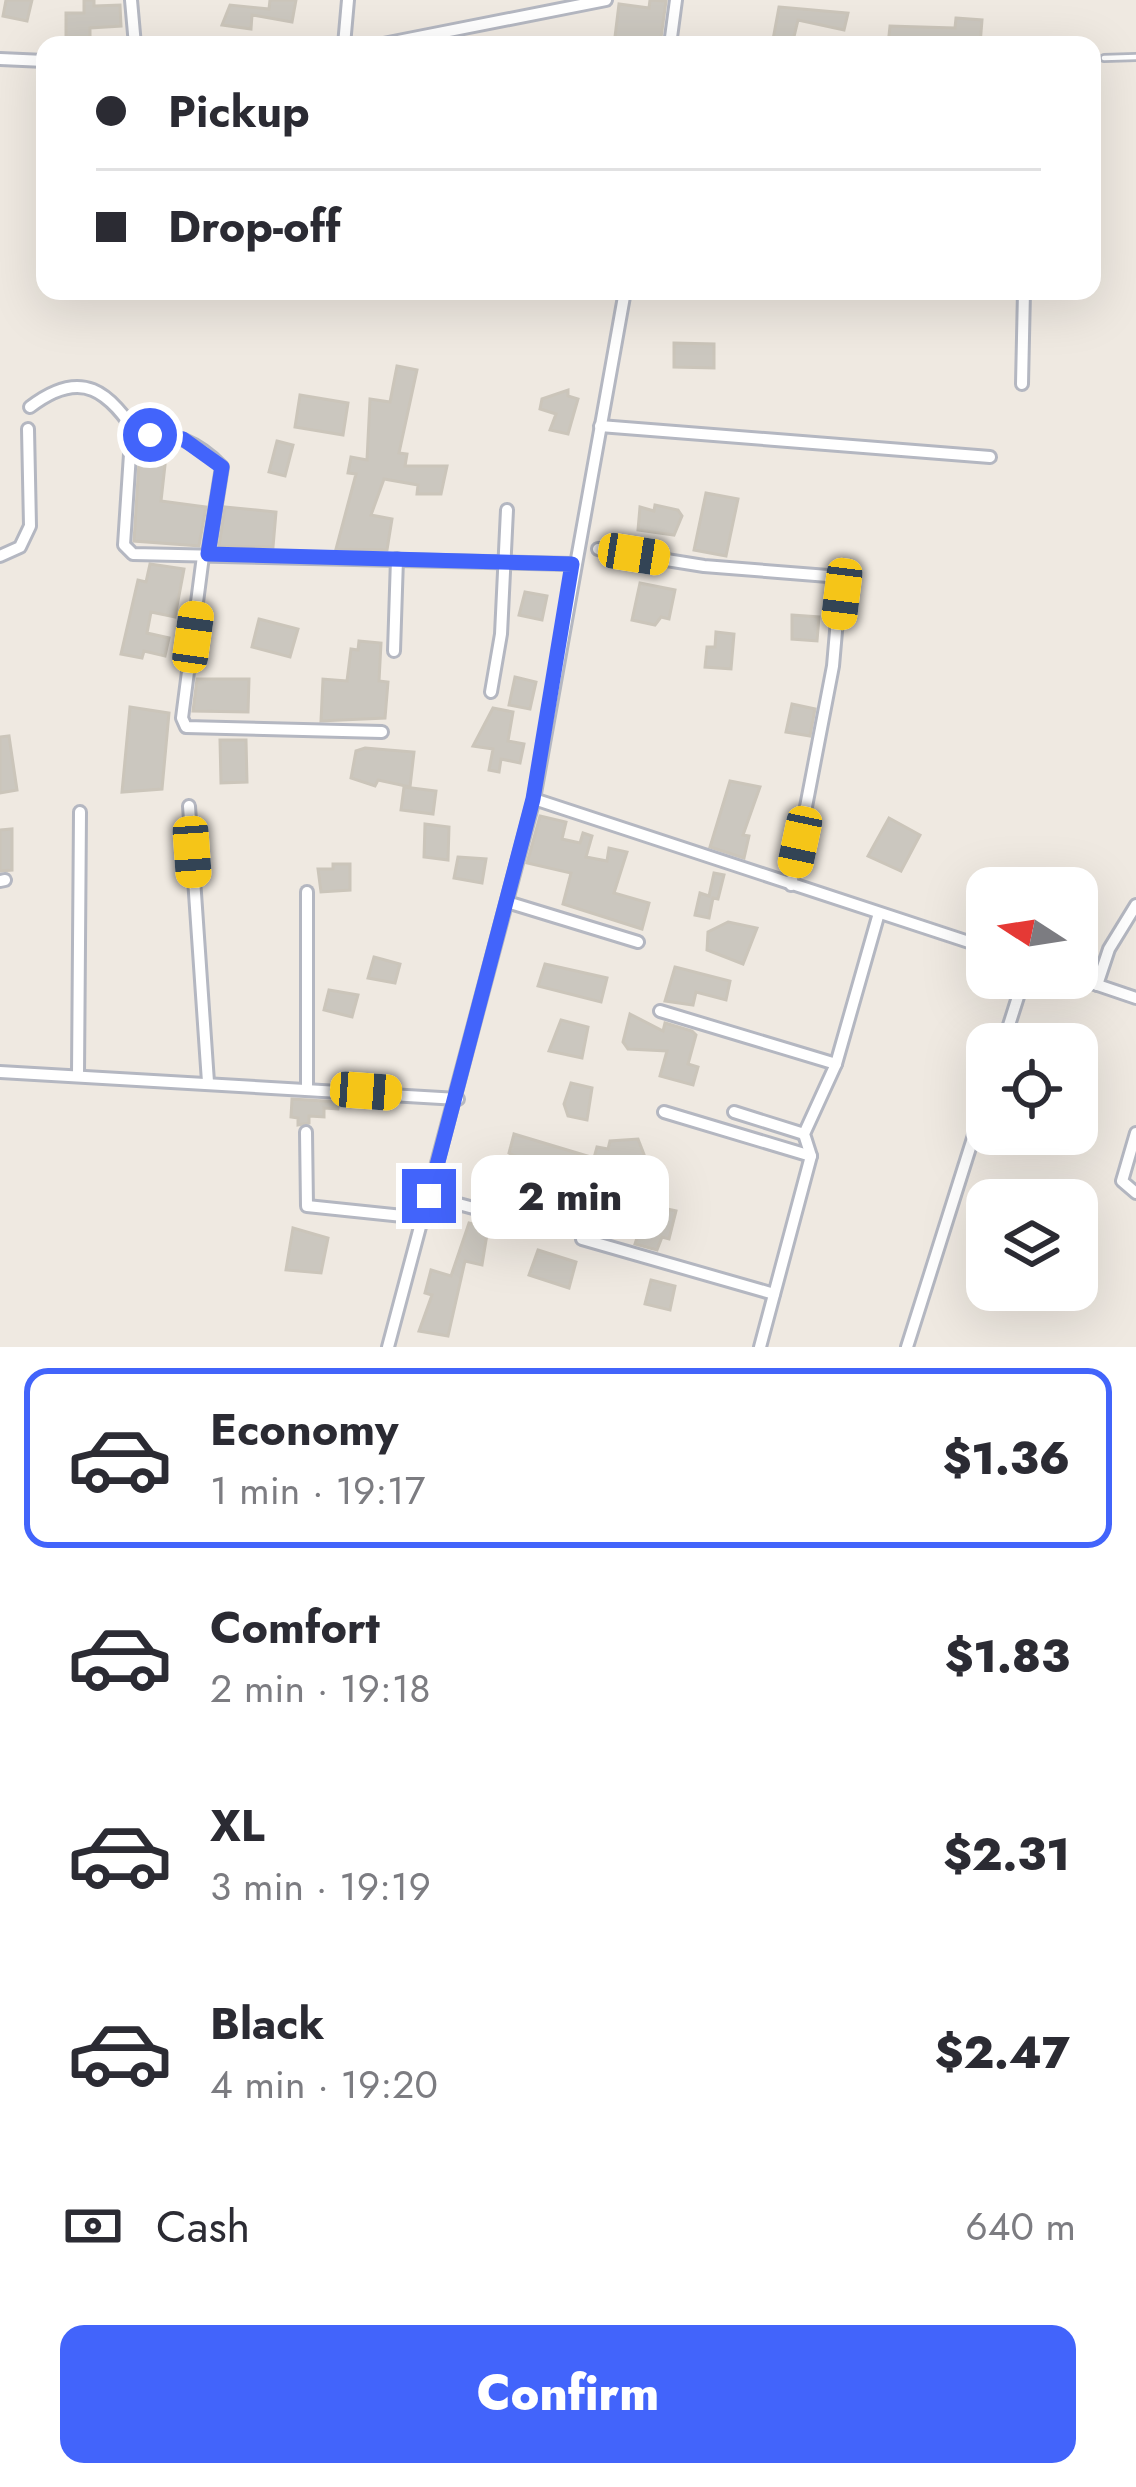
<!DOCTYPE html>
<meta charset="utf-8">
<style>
body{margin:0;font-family:Jost,sans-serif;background:#f7f7f7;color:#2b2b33;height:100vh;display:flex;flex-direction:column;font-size:45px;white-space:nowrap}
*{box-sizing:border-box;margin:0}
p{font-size:39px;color:#7c7c81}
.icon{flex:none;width:66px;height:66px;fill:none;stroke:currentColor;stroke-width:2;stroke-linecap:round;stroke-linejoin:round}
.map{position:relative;height:1347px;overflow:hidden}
.side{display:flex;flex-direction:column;background:#fff;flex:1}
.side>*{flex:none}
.banner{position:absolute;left:36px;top:36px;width:1065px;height:264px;border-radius:24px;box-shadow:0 12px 48px #0002;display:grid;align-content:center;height:264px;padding:0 60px;background:#fff}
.needle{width:78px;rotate:282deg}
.fabs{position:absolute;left:966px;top:867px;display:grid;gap:24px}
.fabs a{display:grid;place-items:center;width:132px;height:132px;border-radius:24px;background:#fff;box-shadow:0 12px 48px #0002;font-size:60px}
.end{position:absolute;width:54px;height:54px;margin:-27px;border:15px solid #4264fb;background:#fff;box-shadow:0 0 0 6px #fff}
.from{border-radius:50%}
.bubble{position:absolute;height:84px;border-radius:24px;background:#fff;box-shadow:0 12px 48px #0002;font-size:39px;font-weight:800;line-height:84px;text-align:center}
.car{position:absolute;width:36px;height:72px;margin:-36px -18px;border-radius:15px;box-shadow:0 0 9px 3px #0007;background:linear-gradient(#f5c518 24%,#345 0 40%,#f5c518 0 76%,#345 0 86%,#f5c518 0)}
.banner b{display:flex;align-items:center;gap:42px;height:114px;font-size:45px}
.banner b+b{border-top:3px solid #e1e1e2}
.banner i{width:30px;height:30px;background:#2b2b33}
ul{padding:21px 0 0;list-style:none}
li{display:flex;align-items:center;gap:36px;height:180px;margin:0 24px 18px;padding:0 36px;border:6px solid transparent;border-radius:24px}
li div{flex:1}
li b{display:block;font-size:45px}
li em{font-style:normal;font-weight:800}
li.current{border-color:#4264fb}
li>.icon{width:108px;height:108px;stroke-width:1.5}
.pay{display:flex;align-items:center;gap:30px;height:132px;padding:0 60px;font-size:45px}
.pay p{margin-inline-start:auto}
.primary-button{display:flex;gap:24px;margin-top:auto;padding:24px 60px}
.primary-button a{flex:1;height:138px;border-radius:24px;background:#4264fb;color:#fff;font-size:48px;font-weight:800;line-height:138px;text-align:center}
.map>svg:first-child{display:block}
.building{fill:#cbc7bf;stroke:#cbc5ba;stroke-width:3}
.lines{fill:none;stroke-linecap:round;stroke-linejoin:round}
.lane-casing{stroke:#b4b7c1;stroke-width:10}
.street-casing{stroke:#b4b7c1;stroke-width:16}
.lane{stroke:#fff;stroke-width:4.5}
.street{stroke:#fff;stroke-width:10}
.route{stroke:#4264fb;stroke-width:15}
</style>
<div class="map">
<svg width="1136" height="1347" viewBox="0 0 1136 1347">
<rect width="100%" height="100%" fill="#efe9e1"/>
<!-- building -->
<g class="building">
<polygon points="6,0 32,0 27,21 3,16"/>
<polygon points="84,0 94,0 94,6 120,5 121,26 90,28 90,37 66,37 66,13 84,13"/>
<polygon points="270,0 296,0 292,22 252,15 251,29 222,25 230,5 269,9"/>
<polygon points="650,0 666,1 660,45 614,45 619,4 649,8"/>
<polygon points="779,7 848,13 844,30 798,20 792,45 772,45"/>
<polygon points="956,18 982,20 980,45 888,45 890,26 955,28"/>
<polygon points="674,343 714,344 714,368 674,367"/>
<polygon points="397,366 417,370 399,453 407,454 405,466 447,466 441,494 417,494 418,485 384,479 371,515 392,519 387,550 336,549 356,474 348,473 351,457 367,460 370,399 390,402"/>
<polygon points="568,390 568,396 578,399 568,434 550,430 556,414 540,409 542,399"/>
<polygon points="300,395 348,403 343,435 295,427"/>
<polygon points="277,441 293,445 285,476 269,472"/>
<polygon points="139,462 165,465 161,501 206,507 199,546 134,541"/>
<polygon points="706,493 738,499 726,556 694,550"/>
<polygon points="655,505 678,510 682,516 674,535 638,530 640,507 654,511"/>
<polygon points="225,507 276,512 273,547 219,546"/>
<polygon points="150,564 184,569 175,617 151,612 147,633 169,638 165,656 144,651 142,658 121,654 138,580 146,582"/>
<polygon points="640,583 675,590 669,619 661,617 655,625 632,620"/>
<polygon points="525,592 547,596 542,620 519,615"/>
<polygon points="792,615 819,617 817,641 792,639"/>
<polygon points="259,619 298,629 290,657 252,647"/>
<polygon points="716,632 734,634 731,669 705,667 707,647 715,647"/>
<polygon points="359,641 381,643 379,681 388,682 385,718 321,721 323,679 347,681 351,649 358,650"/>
<polygon points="515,677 536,682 530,709 509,705"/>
<polygon points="197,679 249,679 248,712 193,711"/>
<polygon points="792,704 815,709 810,736 786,732"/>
<polygon points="130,707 169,713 162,789 122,792"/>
<polygon points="493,708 513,712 508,741 524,744 520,763 501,759 499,772 489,770 493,749 473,746"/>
<polygon points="9,736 17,790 0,793 0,737"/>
<polygon points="220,740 246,740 247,782 221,783"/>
<polygon points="365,748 414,752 410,787 378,780 375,786 351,778 356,751"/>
<polygon points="730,781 760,787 743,835 749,836 744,858 710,847"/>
<polygon points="404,787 436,791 433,814 401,810"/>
<polygon points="540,816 566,822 562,839 580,843 583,833 592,836 586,857 607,861 609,848 627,852 614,893 649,903 642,929 563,904 571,873 527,863"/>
<polygon points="889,818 920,835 901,871 868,856"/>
<polygon points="425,824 449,827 448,860 424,857"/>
<polygon points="12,829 12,870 0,871 0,830"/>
<polygon points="458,857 486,859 482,883 454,878"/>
<polygon points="333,864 350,864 350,890 321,892 318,869 333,869"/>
<polygon points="714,873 724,875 718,899 713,898 709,918 695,915 700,893 709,896"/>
<polygon points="728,922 757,928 743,964 707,950 708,932"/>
<polygon points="374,957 400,964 395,983 368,978"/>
<polygon points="545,964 607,978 601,1002 538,986"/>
<polygon points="675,967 730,981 726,1000 696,992 693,1005 665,1001"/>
<polygon points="329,990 358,995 352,1017 324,1010"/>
<polygon points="630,1014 663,1031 665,1023 692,1031 696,1035 688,1064 698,1067 693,1085 660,1076 667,1051 628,1049 623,1042"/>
<polygon points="561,1020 588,1027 582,1058 549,1051"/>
<polygon points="571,1083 592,1088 587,1120 568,1116 564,1104"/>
<polygon points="292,1099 339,1102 338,1109 324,1108 324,1117 309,1116 309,1123 298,1125 298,1118 291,1117"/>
<polygon points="514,1134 594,1158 597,1147 608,1149 610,1141 638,1139 645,1157 637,1167 641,1176 627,1180 623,1188 612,1173 602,1177 576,1163 571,1172 515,1156 509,1153"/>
<polygon points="618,1198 676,1211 669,1239 662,1237 657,1250 635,1244 638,1235 611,1224"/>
<polygon points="469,1223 488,1228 482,1265 465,1261 448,1336 419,1331 432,1295 425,1293 431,1270 451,1276"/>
<polygon points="293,1228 328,1238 321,1273 286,1270"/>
<polygon points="538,1250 576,1262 569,1288 529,1275"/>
<polygon points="651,1280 675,1286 670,1310 645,1304"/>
</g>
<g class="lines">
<!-- lane casing -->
<g class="lane-casing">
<polyline id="lane" points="1104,58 1136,57"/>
</g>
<!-- street casing -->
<g class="street-casing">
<g id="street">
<polyline points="131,0 135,45"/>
<polyline points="344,45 348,0"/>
<polyline points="378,45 606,0"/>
<polyline points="670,45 676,0"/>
<polyline points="0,59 45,61"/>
<polyline points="1022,384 1024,291"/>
<path d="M30 407C82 367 109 391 140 439"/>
<polyline points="600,426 990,457"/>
<polyline points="598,549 704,566 828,576 840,585 833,666 791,885"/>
<path d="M208 554 222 467C201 445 170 427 140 439L130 454 124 545 133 554 572 564"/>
<polyline points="0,556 20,547 30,526 28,429"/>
<polyline points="203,556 182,718 186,727 382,732"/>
<polyline points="394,651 397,559"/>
<polyline points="491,692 501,634 507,510"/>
<polyline points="534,799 987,948"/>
<polyline points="189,806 208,1082"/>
<polyline points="0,881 5,880"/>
<polyline points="507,902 638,942"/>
<polyline points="1077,978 1136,998"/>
<polyline points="1097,985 1109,949 1136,905"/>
<polyline points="660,1011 836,1064"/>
<polyline points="1003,1044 1024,978"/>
<polyline points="0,1072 458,1099"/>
<polyline points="78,1075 80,812"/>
<polyline points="307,1088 307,892"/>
<polyline points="664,1112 811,1156"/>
<polyline points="734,1112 804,1134"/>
<polyline points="306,1132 307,1206 422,1218"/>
<polyline points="1136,1133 1122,1181 1136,1193"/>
<polyline points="429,1196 555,1230"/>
<polyline points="582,1239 774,1294"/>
<polyline points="388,1347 534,799 625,291"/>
<polyline points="760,1347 811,1156 804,1134 836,1064 879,913"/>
<polyline points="907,1347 987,1094"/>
</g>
</g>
<!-- lane -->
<use href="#lane" class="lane"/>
<!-- street -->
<use href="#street" class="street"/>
</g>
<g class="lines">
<!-- route -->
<polyline class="route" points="150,435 183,439 222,467 208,554 572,564 533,799 429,1196"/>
</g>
</svg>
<div class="fabs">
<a><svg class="needle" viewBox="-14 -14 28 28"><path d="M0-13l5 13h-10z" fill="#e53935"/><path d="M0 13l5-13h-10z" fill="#7c7c81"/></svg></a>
<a><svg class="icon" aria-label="locate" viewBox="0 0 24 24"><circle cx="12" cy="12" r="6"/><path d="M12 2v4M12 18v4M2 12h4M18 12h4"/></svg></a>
<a><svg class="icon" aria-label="layers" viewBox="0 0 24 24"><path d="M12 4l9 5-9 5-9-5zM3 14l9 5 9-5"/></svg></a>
</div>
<i class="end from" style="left:150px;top:435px"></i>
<i class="end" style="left:429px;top:1196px"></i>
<div class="bubble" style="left:471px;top:1155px;width:198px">2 min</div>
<i class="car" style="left:634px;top:554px;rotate:99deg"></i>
<i class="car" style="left:842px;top:594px;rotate:187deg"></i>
<i class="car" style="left:193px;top:637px;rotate:8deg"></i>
<i class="car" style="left:800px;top:842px;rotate:192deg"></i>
<i class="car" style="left:192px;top:852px;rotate:176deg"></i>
<i class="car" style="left:366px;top:1091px;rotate:94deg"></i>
<div class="banner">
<b><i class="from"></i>Pickup</b>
<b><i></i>Drop-off</b>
</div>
</div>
<section class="side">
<ul>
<li class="current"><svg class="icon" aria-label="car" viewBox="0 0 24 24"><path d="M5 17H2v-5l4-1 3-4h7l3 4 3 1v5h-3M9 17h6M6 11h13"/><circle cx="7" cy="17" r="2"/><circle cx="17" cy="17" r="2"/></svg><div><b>Economy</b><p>1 min · 19:17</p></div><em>$1.36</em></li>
<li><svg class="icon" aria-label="car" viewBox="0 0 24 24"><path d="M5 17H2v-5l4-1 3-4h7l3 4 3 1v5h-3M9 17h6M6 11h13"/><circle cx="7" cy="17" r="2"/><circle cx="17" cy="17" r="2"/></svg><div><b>Comfort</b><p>2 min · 19:18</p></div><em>$1.83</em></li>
<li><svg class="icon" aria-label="car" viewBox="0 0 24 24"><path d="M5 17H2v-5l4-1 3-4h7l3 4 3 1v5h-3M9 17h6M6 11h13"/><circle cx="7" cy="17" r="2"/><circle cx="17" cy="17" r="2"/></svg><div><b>XL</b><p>3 min · 19:19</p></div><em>$2.31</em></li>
<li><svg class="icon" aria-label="car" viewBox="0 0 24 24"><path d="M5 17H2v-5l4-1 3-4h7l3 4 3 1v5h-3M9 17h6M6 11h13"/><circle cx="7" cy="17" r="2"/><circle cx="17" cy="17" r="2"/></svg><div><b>Black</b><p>4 min · 19:20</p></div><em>$2.47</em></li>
</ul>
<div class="pay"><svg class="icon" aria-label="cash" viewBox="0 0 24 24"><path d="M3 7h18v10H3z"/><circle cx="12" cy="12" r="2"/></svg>Cash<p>640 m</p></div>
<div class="primary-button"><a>Confirm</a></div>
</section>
